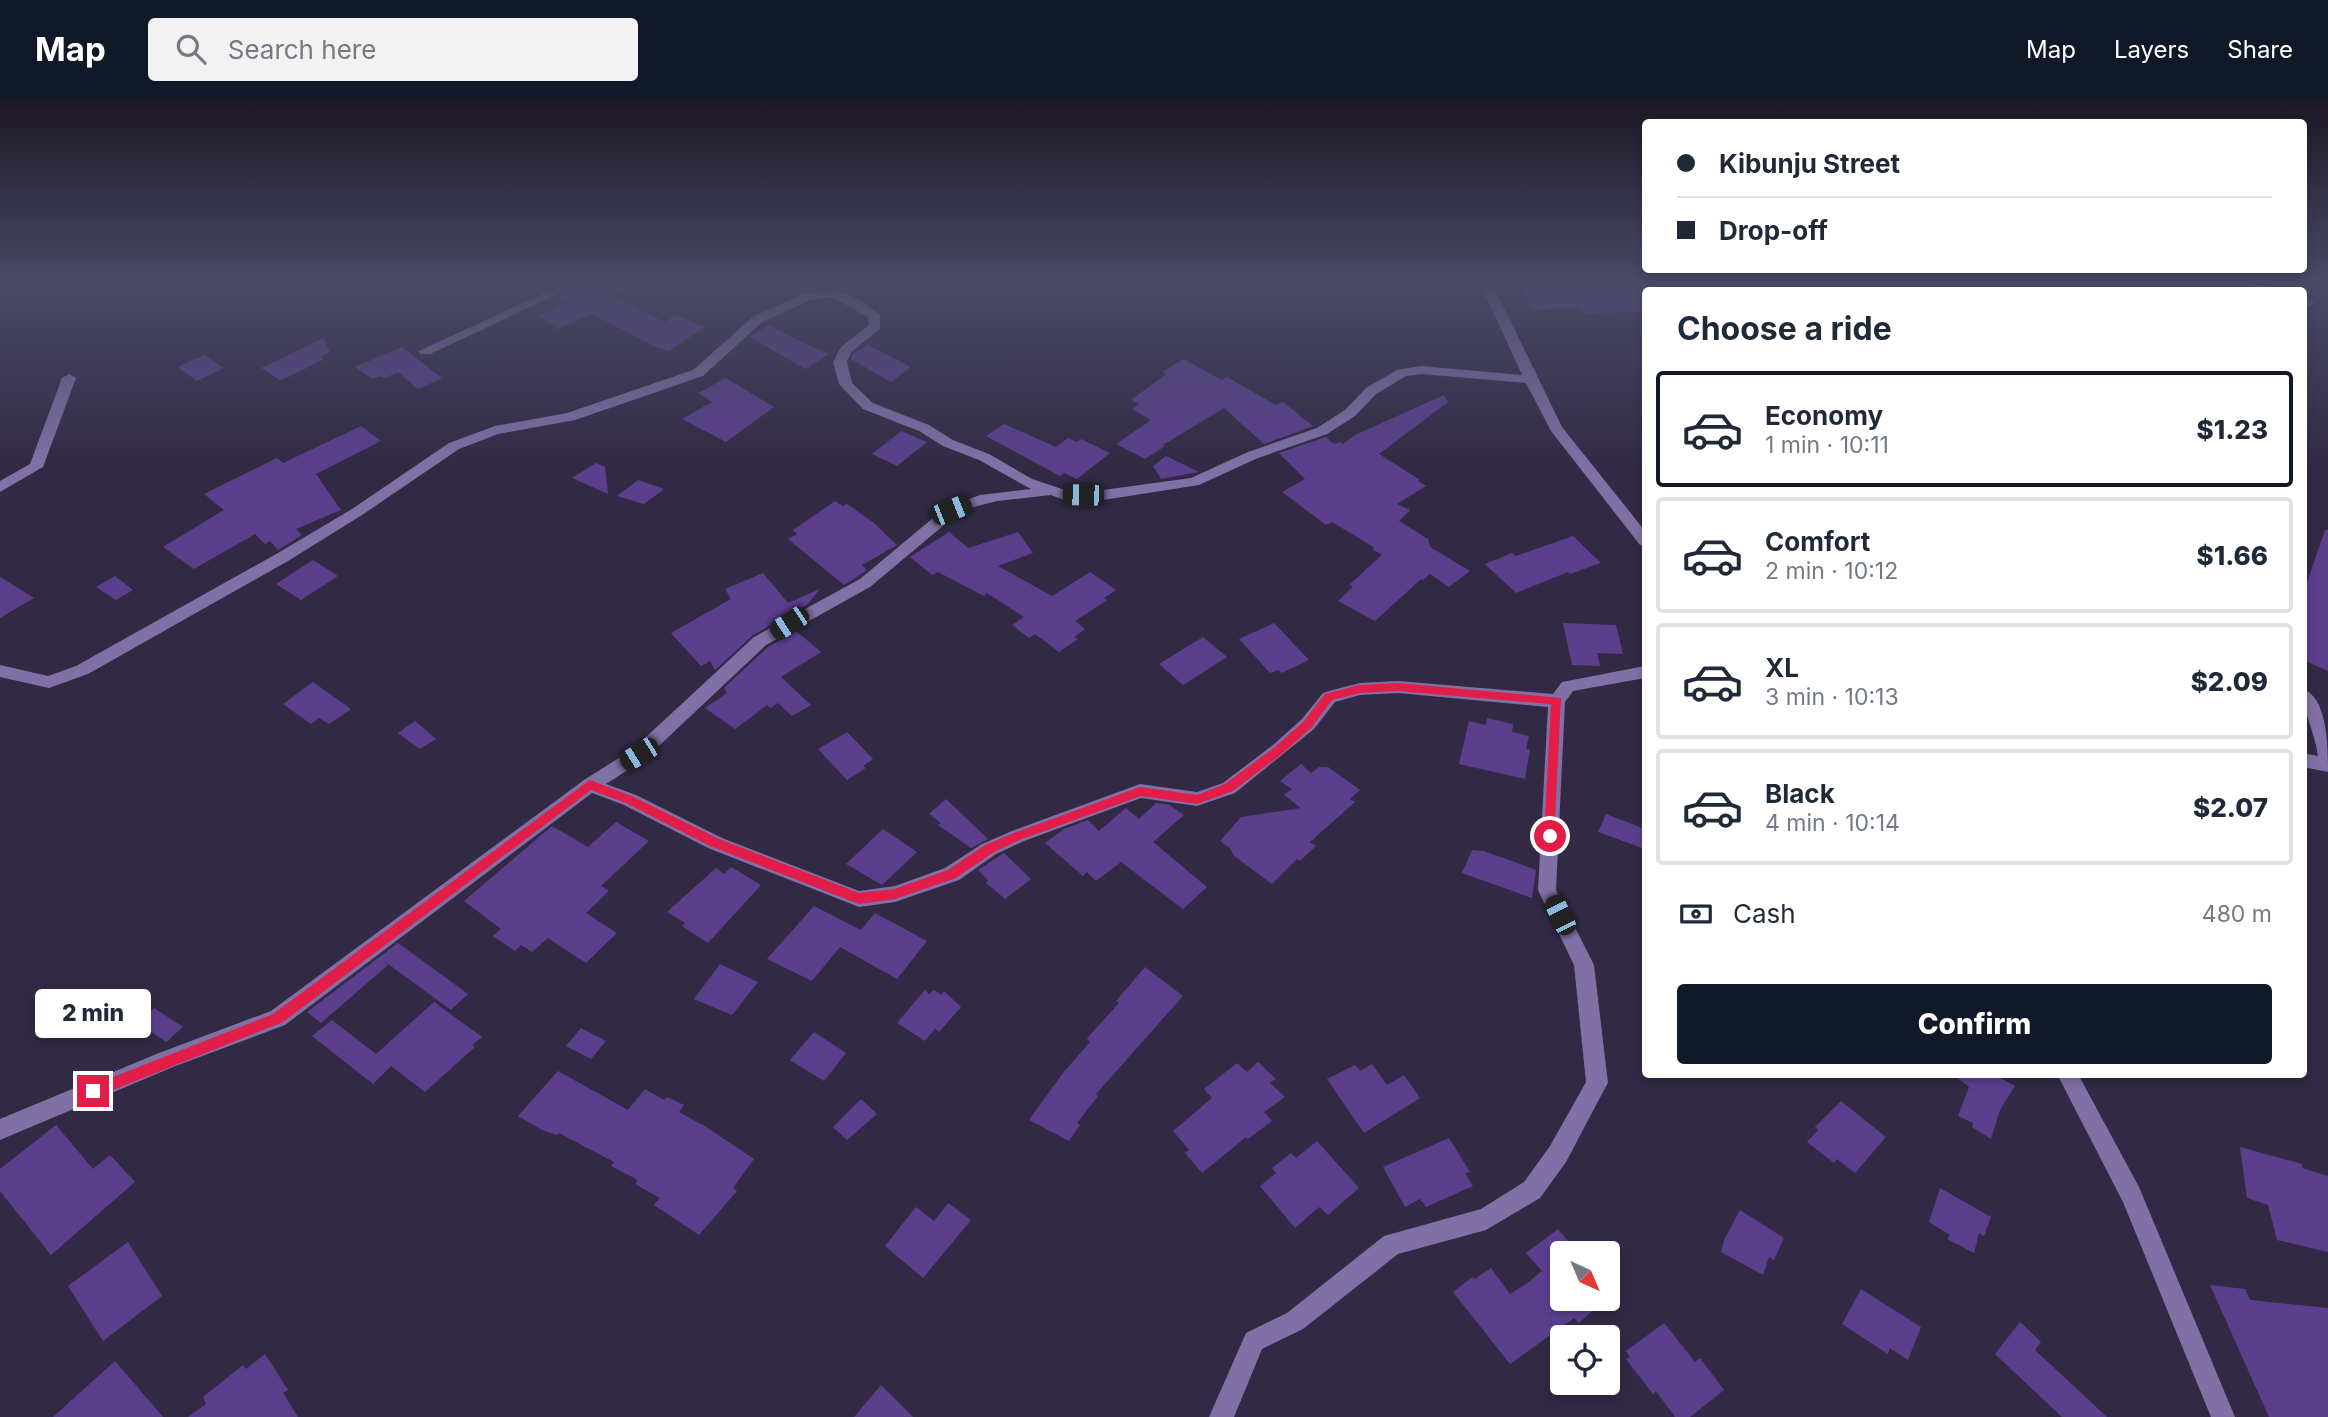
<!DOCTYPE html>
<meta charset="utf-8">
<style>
body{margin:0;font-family:Inter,sans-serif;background:#f2f2f3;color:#1f2937;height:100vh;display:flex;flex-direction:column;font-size:26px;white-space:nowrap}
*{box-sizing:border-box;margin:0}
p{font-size:23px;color:#747a83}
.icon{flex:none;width:38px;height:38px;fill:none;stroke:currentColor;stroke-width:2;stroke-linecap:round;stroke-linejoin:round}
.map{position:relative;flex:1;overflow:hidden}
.side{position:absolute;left:1642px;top:189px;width:665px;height:791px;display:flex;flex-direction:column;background:#fff;border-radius:7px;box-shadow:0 4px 10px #0003}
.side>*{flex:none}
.hud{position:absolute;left:1642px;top:21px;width:665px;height:154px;border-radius:7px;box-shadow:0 4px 10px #0003;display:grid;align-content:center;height:154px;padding:0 35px;background:#fff}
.needle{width:46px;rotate:136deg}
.fabs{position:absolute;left:1550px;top:1143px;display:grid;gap:14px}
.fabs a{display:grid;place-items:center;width:70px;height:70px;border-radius:7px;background:#fff;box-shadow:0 4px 10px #0003;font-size:35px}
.end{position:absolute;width:32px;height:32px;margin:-16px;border:9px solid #e11d48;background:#fff;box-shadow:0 0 0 4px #fff}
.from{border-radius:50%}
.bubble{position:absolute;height:49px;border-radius:7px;background:#fff;box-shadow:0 4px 10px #0003;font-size:23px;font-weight:800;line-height:49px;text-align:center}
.car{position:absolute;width:21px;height:42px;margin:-21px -10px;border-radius:9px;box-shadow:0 0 5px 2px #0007;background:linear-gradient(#222 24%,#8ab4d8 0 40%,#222 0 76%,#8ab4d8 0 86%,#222 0)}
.hud b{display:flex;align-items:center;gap:24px;height:66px;font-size:26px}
.hud b+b{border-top:2px solid #e0e1e3}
.hud i{width:18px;height:18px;background:#1f2937}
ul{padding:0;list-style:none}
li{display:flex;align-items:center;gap:21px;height:116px;margin:0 14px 10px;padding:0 21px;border:4px solid #e0e1e3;border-radius:7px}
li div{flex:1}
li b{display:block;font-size:26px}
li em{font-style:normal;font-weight:800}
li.selected{border-color:#111827}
li>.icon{width:63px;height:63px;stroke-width:1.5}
h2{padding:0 35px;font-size:32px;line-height:84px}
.pay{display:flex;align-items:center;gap:18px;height:77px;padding:0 35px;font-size:26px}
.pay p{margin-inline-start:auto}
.primary-button{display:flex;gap:14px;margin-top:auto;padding:14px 35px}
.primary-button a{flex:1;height:80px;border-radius:7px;background:#111827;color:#fff;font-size:28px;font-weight:800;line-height:80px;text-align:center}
header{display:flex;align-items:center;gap:42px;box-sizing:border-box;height:98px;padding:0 35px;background:#111827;color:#fff}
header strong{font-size:33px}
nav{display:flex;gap:38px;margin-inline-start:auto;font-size:24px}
.search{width:490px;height:63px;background:#f2f2f3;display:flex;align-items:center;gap:18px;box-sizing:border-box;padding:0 24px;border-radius:7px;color:#747a83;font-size:26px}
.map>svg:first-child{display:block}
.building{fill:#5b3f8d}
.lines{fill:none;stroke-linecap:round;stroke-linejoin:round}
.minor{fill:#8070a6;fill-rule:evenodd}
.route{fill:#e11d48}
</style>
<header>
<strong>Map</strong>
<div class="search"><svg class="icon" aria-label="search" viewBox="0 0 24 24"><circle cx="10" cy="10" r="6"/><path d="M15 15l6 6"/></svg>Search here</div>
<nav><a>Map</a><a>Layers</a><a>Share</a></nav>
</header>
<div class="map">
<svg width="2328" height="1319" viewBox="0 0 2328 1319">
<rect width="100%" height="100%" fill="#322a44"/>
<!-- building -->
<g class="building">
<polygon points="583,185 636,185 610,197 665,224 675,217 705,229 669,253 658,250 592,216 558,231 539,218 570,204 559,198"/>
<polygon points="1548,185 1645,185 1645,213 1584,216 1580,209 1533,212 1522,191 1550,188"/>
<polygon points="768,227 804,245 829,256 805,271 750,239"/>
<polygon points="323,240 330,254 321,259 324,261 293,277 280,282 261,270"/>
<polygon points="868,247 911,269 891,284 851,261 853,256"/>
<polygon points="402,249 442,280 418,291 398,274 385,280 381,278 373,281 355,269"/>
<polygon points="204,257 224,270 197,283 178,269"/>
<polygon points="1183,261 1222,282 1227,279 1276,307 1283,304 1313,328 1264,346 1224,310 1163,347 1165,348 1145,361 1116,346 1151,322 1132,311 1139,306 1131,302 1166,276 1162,274"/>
<polygon points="726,280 774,309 726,344 682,321 712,304 698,295"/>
<polygon points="1444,297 1448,304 1379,356 1420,382 1418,383 1426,388 1397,406 1410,412 1399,423 1428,441 1430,449 1470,473 1449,489 1430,476 1423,482 1421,481 1375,523 1338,503 1353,489 1349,487 1382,457 1372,451 1375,450 1332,424 1326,427 1282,394 1305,381 1279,355 1326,339 1334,346 1340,344 1343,346 1355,337"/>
<polygon points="1004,326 1056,349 1068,340 1077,344 1081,341 1110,355 1077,381 1064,375 1060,378 986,338"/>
<polygon points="361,328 381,343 316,376 341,412 296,431 302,437 278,452 270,443 265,446 255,436 194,471 163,449 224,412 204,396 277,360 283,365"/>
<polygon points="901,333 927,344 897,368 872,356"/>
<polygon points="1166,358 1199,374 1161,381 1153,368"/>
<polygon points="596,365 605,369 608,396 572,380"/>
<polygon points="638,382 664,391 644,406 617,398"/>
<polygon points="835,403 843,408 847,406 874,425 897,447 862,467 867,472 844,487 788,441 797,436 793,432"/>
<polygon points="2325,432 2328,432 2328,573 2303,562 2303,496"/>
<polygon points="949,434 968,450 1018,434 1033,455 998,468 1052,498 1090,474 1116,492 1104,500 1107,502 1075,523 1085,531 1074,539 1078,541 1059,554 1035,536 1029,540 1012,527 1024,519 987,495 984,498 938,474 932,477 910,459"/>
<polygon points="1573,438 1601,465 1570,476 1568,474 1516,495 1485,466 1512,455 1516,458"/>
<polygon points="313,462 338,478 301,502 276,486"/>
<polygon points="763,475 788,505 820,491 807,507 753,537 715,572 710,563 701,568 671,535 731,501 725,491"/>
<polygon points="115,478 133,492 116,502 96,489"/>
<polygon points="0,479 34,500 0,520"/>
<polygon points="1274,525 1309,562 1282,575 1278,572 1270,575 1239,541"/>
<polygon points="1563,525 1616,527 1623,556 1597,555 1600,568 1572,567"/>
<polygon points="796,533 821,554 781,579 811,607 792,618 778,605 771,610 767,607 735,631 705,610 727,595 724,590 768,549"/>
<polygon points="1203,539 1227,559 1183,587 1159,566"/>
<polygon points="313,584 351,611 329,626 319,620 311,626 283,606"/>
<polygon points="1487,620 1513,626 1512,634 1529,638 1526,651 1530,652 1525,681 1459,666 1469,623 1486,627"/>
<polygon points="415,623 436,641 420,651 398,635"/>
<polygon points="847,634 873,661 863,668 866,670 847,682 818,651"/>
<polygon points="1301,666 1311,675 1319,669 1328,669 1360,692 1350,701 1355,704 1310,744 1316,748 1300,763 1297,761 1272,786 1233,757 1231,751 1220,743 1241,719 1301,710 1284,697 1292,691 1280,683"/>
<polygon points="946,701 988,741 971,750 938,727 941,725 929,716"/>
<polygon points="1156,705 1169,707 1184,717 1153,744 1207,789 1183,811 1121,764 1096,783 1087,774 1083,778 1045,745 1064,731 1088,722 1099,733 1126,710 1139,721"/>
<polygon points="1606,716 1645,731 1645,751 1598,734"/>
<polygon points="616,724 649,743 601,788 609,793 586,815 617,835 586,865 548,840 532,854 521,847 515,853 493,838 501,831 464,803 552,728 588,749"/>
<polygon points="883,731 917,754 882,787 846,766"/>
<polygon points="1472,752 1484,753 1536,772 1532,800 1462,775"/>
<polygon points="1004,755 1031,781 1005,801 986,785 988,782 978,772"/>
<polygon points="731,769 761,787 708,845 682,828 685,825 667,814 716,770 724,776"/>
<polygon points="814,808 861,832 875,815 927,843 897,881 840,849 812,883 767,861"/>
<polygon points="398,845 468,896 451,912 384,863 388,867 321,925 307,914"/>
<polygon points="720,866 758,884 732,917 694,901"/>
<polygon points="1145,869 1183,898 1096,996 1098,998 1077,1025 1080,1027 1069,1043 1029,1022 1063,975 1090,944 1087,941 1090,937 1119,905 1116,903"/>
<polygon points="925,892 929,896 934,892 941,897 944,893 961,909 939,934 935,930 925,943 897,925"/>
<polygon points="434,904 482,939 472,947 475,949 425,994 391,968 373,986 312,938 332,922 376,956"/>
<polygon points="154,910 183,929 166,944 137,924"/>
<polygon points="581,930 606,943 591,961 566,948"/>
<polygon points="814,934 846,955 824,983 790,962"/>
<polygon points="1258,964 1276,981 1270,985 1285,999 1264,1014 1272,1023 1248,1041 1246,1039 1202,1075 1185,1055 1189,1052 1173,1033 1212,1000 1204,991 1237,965 1247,974"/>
<polygon points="1372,966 1387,987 1404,977 1420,1000 1364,1035 1327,981 1355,967 1360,973"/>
<polygon points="558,973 628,1012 645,991 664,1002 667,999 684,1007 679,1014 706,1029 754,1061 733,1090 737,1093 699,1137 654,1107 660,1100 635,1086 638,1082 611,1068 614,1064 559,1035 557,1037 542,1032 518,1018"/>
<polygon points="1952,976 1993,976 2015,988 2000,1012 1991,1041 1972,1029 1973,1025 1958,1018 1969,989"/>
<polygon points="861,1001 877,1016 847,1042 833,1029"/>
<polygon points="1841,1003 1886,1039 1855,1075 1837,1061 1834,1065 1807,1044 1818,1032 1815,1029"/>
<polygon points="56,1027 93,1071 110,1057 135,1084 51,1157 0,1093 0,1071"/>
<polygon points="1449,1040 1470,1074 1465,1075 1473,1088 1426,1109 1420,1101 1405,1109 1383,1069"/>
<polygon points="1317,1043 1359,1090 1328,1117 1319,1109 1295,1130 1260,1088 1276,1075 1272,1070 1291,1055 1296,1060"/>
<polygon points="2240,1049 2302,1066 2302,1070 2328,1078 2328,1154 2277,1142 2268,1107 2247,1100"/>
<polygon points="1940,1090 1991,1119 1984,1138 1979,1135 1974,1155 1947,1141 1950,1137 1929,1124"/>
<polygon points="948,1105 971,1122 923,1180 885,1148 916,1109 934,1123"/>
<polygon points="1740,1112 1784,1140 1774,1162 1769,1159 1763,1177 1721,1154 1724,1142"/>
<polygon points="1558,1131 1578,1155 1563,1155 1563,1200 1606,1200 1579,1225 1574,1220 1510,1266 1453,1194 1473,1179 1475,1181 1491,1170 1510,1196 1526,1186 1542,1173 1526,1155"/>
<polygon points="128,1144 162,1198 103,1243 68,1188"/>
<polygon points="2210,1187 2245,1191 2250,1202 2328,1210 2328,1319 2269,1319"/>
<polygon points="1861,1191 1921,1229 1908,1262 1890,1250 1888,1256 1842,1226"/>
<polygon points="2020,1224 2041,1244 2035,1252 2107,1319 2062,1319 1995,1256"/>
<polygon points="1664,1225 1695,1264 1700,1260 1724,1292 1690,1319 1675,1319 1656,1293 1653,1296 1626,1261 1630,1259 1626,1253"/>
<polygon points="265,1256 288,1292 283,1295 298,1319 188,1319 206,1306 203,1299 243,1267 246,1271"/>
<polygon points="115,1263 163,1319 53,1319"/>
<polygon points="881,1287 913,1319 854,1319"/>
</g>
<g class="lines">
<!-- minor -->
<g class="minor">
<polygon points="566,185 581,185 430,256 420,256 419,253"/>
<polygon points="1480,185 1492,185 1562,329 1645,433 1645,448 1640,447 1551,333 1526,285 1421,276 1406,278 1376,296 1355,318 1327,336 1258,360 1199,387 1103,402 1064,402 1051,397 997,403 970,410 956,417 870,489 766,547 645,661 606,686 636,697 722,740 859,793 895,788 945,770 982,746 1012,733 1140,686 1197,694 1223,685 1273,647 1302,621 1323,595 1329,593 1360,585 1398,583 1553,596 1562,584 1645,568 1645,580 1573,593 1565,604 1556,792 1594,867 1608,985 1604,992 1566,1064 1540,1100 1486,1132 1398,1156 1303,1231 1262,1251 1234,1319 1209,1319 1246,1235 1287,1215 1384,1138 1481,1111 1524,1084 1550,1048 1586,984 1574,867 1538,792 1548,609 1398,595 1360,597 1335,604 1314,631 1235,695 1197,708 1141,700 1024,743 996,756 959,782 895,804 859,809 708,750 624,707 592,695 285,927 173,969 0,1042 0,1021 159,955 271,913 584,682 633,651 754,539 860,481 945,410 980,397 1031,391 979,362 943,348 919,333 863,311 839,286 833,264 841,249 869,227 868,219 832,199 811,202 762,224 703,278 575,322 498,336 459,351 362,417 288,463 88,576 49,590 0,579 0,567 48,578 76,568 278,455 352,411 449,345 495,328 567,315 693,272 754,218 804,196 837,192 862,203 880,217 880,231 851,254 847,264 852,285 873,305 929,327 953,342 989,356 1032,381 1065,392 1103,392 1191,380 1248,354 1317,330 1345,312 1366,290 1397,272 1421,268 1522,277"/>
<polygon points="2239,185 2258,185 2278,192 2260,192"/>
<polygon points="2303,199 2315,205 2309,209 2303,207"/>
<polygon points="69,276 76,280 43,369 0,394 0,383 30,366 62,280"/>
<path d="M2303 591C2328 600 2328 650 2328 674L2303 669V655L2318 658C2315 635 2303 614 2303 591Z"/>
<polygon points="2057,976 2078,976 2139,1089 2235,1319 2211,1319 2123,1104"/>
</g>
</g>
<!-- sky -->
<linearGradient id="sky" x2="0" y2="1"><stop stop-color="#1c1725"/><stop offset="0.5" stop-color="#494a67"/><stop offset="1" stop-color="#494a67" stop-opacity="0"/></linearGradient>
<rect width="2328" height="369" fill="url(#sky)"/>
<!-- route -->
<polygon class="route" points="1398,585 1561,600 1554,741 1546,741 1544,738 1551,606 1398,593 1360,595 1332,602 1312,629 1283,655 1233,693 1197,706 1141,698 1022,741 994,754 956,780 895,801 859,806 710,748 626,705 591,692 283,924 93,1000 86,993 88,989 273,916 590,682 634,699 719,741 859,795 895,791 948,772 985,747 1014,735 1140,689 1197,697 1225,686 1275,649 1304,623 1325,596 1360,587"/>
</svg>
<div class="fabs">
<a><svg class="needle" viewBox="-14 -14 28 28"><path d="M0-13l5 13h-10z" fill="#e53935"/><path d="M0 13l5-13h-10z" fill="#747a83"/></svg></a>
<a><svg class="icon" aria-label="locate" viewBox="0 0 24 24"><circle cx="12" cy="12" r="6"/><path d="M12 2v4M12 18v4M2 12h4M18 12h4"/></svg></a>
</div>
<i class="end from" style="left:1550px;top:738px"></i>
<i class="end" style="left:93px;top:993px"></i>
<div class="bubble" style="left:35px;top:891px;width:116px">2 min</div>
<i class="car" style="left:1083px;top:397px;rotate:271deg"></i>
<i class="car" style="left:951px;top:412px;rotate:68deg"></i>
<i class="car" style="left:789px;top:525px;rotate:237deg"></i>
<i class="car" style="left:639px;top:656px;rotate:238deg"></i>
<i class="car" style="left:1560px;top:817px;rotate:334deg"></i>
<div class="hud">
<b><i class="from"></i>Kibunju Street</b>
<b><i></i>Drop-off</b>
</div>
<section class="side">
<h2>Choose a ride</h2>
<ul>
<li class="selected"><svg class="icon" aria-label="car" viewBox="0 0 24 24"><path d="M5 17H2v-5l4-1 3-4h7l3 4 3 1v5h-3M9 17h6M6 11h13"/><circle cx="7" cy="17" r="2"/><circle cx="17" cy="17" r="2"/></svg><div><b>Economy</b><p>1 min · 10:11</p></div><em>$1.23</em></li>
<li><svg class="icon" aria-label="car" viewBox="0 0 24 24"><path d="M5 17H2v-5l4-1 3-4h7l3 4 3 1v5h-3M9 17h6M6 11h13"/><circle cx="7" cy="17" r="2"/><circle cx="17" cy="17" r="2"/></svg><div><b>Comfort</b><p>2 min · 10:12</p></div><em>$1.66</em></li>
<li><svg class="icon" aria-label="car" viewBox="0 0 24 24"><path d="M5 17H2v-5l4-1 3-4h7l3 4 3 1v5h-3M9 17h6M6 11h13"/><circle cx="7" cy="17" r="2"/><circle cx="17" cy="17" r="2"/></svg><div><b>XL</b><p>3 min · 10:13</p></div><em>$2.09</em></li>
<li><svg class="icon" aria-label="car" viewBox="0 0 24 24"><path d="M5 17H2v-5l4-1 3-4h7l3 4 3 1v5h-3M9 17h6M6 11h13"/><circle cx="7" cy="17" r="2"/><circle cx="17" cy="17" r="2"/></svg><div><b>Black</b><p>4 min · 10:14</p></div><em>$2.07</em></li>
</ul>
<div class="pay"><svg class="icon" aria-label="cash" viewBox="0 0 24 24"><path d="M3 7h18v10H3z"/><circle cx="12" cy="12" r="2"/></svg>Cash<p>480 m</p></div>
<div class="primary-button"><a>Confirm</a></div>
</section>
</div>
